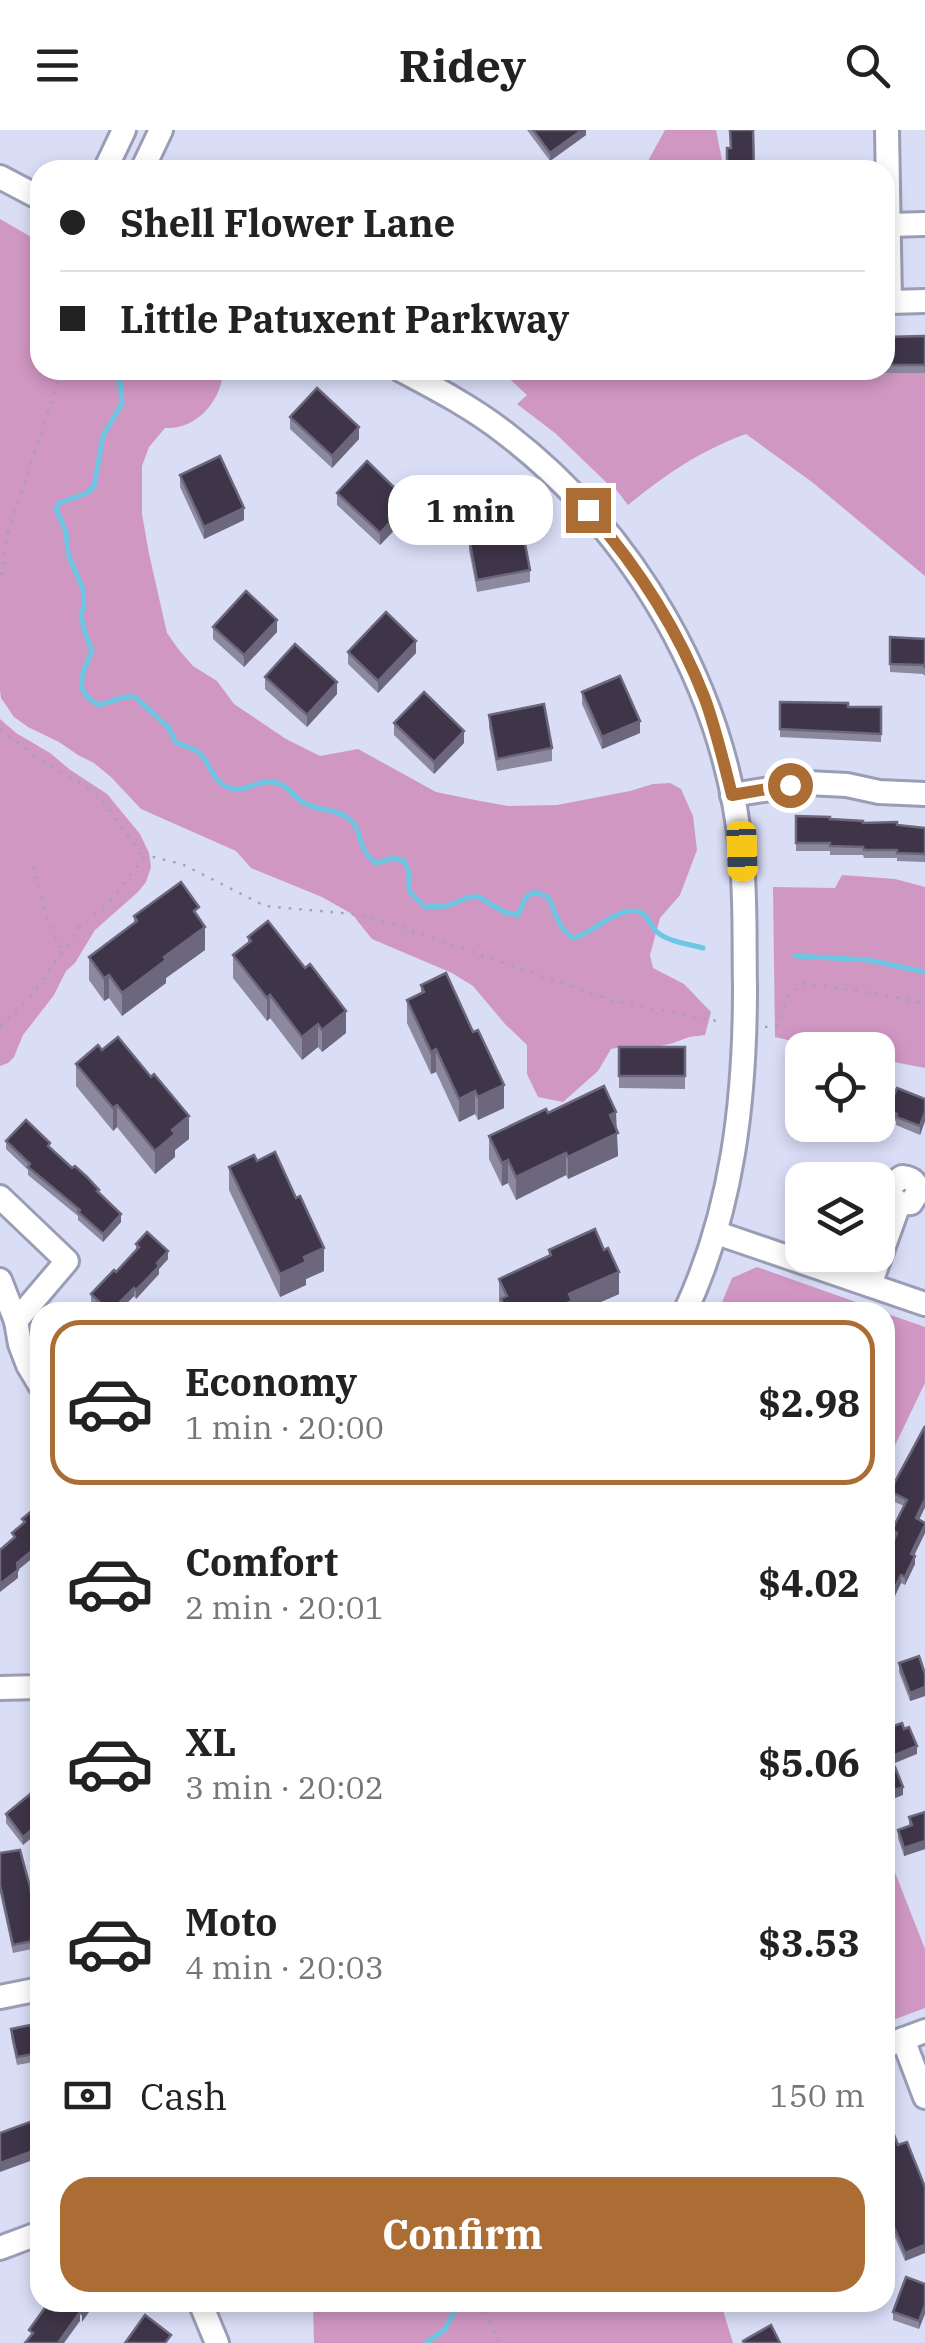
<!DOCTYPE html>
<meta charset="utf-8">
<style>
body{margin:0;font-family:"IBM Plex Serif",serif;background:#f6f6f6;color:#222;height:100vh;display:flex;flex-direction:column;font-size:38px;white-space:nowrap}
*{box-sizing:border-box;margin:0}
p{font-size:32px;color:#767676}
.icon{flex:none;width:55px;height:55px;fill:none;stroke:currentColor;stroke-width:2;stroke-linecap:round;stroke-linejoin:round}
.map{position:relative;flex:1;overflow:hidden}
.details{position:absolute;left:30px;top:1172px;width:865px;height:1010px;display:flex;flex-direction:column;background:#fff;border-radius:30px;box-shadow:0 5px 15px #0003}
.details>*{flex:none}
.top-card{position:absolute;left:30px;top:30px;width:865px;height:220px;border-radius:30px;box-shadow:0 5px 15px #0003;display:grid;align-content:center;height:220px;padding:0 30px;background:#fff}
.buttons{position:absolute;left:785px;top:902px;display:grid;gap:20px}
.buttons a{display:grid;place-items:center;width:110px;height:110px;border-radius:20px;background:#fff;box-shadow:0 5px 15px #0003;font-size:50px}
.end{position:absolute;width:45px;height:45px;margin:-22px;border:12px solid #ac6d34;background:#fff;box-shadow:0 0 0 5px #fff}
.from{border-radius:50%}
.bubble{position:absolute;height:70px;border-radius:30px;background:#fff;box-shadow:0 5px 15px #0003;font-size:32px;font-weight:800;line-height:70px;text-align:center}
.car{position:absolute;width:30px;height:60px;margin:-30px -15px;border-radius:12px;box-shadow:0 0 8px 2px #0007;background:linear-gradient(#f5c518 24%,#345 0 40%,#f5c518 0 76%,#345 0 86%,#f5c518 0)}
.top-card b{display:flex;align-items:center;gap:35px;height:95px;font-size:38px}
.top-card b+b{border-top:2px solid #e0e0e0}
.top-card i{width:25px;height:25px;background:#222}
ul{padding:18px 0 0;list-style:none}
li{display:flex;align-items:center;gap:30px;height:165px;margin:0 20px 15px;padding:0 10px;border:5px solid transparent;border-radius:30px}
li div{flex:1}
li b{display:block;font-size:38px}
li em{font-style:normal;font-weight:800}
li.on{border-color:#ac6d34}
li>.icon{width:90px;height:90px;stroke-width:1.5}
.pay{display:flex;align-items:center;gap:25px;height:110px;padding:0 30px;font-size:38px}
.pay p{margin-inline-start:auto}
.button{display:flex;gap:20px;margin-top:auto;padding:20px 30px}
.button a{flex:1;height:115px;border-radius:30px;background:#ac6d34;color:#fff;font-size:40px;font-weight:800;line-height:115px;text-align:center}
header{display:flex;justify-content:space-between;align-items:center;height:130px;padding:0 30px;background:#fff;font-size:45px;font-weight:800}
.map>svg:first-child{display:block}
.green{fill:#d097c2}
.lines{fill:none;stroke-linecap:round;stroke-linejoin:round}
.stream{stroke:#6dc6e3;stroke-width:5}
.minor-casing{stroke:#9a9db4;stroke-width:28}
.path{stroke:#9fa3b7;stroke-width:2.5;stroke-dasharray:2.5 8;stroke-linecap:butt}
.minor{stroke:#fff;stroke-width:22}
.wall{fill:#8c899f}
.shaded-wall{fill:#6c677c}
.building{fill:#3e3548;stroke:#6c677c;stroke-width:2.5}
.route{stroke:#ac6d34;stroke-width:12}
</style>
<header><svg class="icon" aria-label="menu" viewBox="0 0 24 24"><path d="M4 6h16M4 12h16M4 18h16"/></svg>Ridey<svg class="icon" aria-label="search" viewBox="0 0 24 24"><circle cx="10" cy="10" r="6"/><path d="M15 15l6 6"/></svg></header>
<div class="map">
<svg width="925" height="2213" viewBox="0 0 925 2213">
<rect width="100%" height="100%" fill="#d9ddf6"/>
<!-- green -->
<g class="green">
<polygon points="665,0 716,0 724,40 643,40"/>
<path d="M0 89 40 112V240H223C222 271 196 300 165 298L149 317 142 336V384L149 424 167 503 179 520 193 536 217 551 234 574 286 609 320 626 358 619 436 662 475 670 508 676 557 675 630 661 653 654 670 653 681 659 693 686 697 720 680 765 660 788 650 825 653 838 684 854 711 882 705 905 689 907 673 913 640 921 627 916 611 919 598 941 563 972 538 967 527 944V915L505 894 473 856 452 843 372 809 352 784 322 767 251 738 236 721 141 679 111 647 94 633 78 625 59 612 28 597 14 587 1 568 0 561Z"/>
<path d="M925 238V446L812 352 746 304C701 320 665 345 628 375L611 353 608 354 555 303 517 274 527 265 500 240H885Z"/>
<polygon points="0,589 16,603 50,623 69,639 107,664 140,704 149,723 151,737 146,752 138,762 95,800 75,833 66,841 54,865 23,905 14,927 8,933 0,936"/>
<polygon points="842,745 895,749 925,757 925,938 894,932 878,933 878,920 831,920 775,907 773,757 835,758"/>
<polygon points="757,1137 884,1182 718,1182 732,1148"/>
<polygon points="885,1183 925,1197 925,1253 885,1336"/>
<polygon points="885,1717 925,1819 925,1878 885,1893"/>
<polygon points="638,2172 654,2181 664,2173 717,2173 722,2177 733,2213 314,2213 313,2173"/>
</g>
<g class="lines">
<!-- stream -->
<g class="stream">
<path d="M112 240 120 251 122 273 103 306 94 356 87 363 59 373 56 379 66 402 68 424 83 459 84 476 81 485 84 500 92 521C83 543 71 561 99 575L125 567H135L169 598 176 613C185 616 197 618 203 627 212 639 213 650 227 657 244 665 255 650 272 652 287 653 292 666 304 673 318 681 335 678 348 688 364 699 355 718 376 733L393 728 404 731 409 741V761L425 777 447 776 469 767H479L504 782 518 785 526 767 535 762 548 767C555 781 559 801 574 808 594 802 612 781 633 781 647 780 649 794 656 801 667 812 689 814 703 818"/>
<polyline points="795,826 868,830 925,842"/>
<polyline points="426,2213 445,2199 459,2172"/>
</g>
<!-- minor casing -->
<g class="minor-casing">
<g id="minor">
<polyline points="887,0 890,172 925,171"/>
<polyline points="105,40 124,0"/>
<polyline points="142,40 161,0"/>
<polyline points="0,47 40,68"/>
<polyline points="889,95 925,94"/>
<path d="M401 240C437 259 473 278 505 303 634 402 725 557 741 721 746 766 744 812 745 857 745 969 733 1080 685 1182"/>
<polyline points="732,665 808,653 847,655 879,662 925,664"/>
<polyline points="0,1067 67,1131 16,1191"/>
<polyline points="717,1103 925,1174"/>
<polyline points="0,1150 16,1191 20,1214 28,1235 40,1255"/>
<path d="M870 1155 899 1074 911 1073 918 1062C917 1052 912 1048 902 1047L891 1055V1065L899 1074"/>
<polyline points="0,1558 40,1557"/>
<polyline points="0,1867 40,1859"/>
<polyline points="903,1909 925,1967"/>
<polyline points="885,1916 925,1901"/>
<polyline points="0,2118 40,2103"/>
<polyline points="200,2172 217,2213"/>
</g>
</g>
<!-- path -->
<g class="path">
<polyline points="0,455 8,402 62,240"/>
<polyline points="0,599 35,626 86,657 101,668 142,726"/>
<polyline points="34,736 48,792 62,819"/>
<polyline points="0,896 31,866 79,798 109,772 144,728 153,727 182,734 265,776 352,784 392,794 613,871 722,892"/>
<path d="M765 897 778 895C787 874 782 864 806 853L891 866 925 874"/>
<polyline points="480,2172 499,2213"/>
</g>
<!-- minor -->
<use href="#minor" class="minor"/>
</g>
<!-- wall -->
<g class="wall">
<polygon points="527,0 586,0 586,5 550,31"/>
<polygon points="925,206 925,243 876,243 876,240 885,240 885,207"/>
<polygon points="290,287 359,309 332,338 290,299"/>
<polygon points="180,345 244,390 204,409 180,357"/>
<polygon points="337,363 409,385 380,415 337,375"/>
<polygon points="469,408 530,440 530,452 477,462 469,420"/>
<polygon points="213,497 277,502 244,537 213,509"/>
<polygon points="890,507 925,509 925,546 923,544 890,542"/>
<polygon points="348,522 416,523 378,563 348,534"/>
<polygon points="265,547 337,564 307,597 265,559"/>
<polygon points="582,562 640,603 602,619 582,574"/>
<polygon points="780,572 848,577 881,577 881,612 780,607"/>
<polygon points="489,585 552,618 552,631 497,641 489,597"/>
<polygon points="394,593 464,613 434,644 394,605"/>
<polygon points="796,686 925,698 925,732 897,731 897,728 864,728 863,725 830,725 830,721 796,721"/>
<polygon points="134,786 199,788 205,820 166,848 166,853 122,886 109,868 104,871 89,850 89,827 134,793"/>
<polygon points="248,807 346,903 322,922 318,917 302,930 270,888 267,891 233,848 233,825 248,814"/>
<polygon points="421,855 504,978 478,990 475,984 459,992 436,942 431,944 407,893 407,870 421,864"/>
<polygon points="619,917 685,917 685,959 619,958"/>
<polygon points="76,934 189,1009 175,1020 175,1027 155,1044 117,997 113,1001 76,956"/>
<polygon points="925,969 925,991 920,1005 896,995 896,991 888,988 888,980"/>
<polygon points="548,983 616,999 618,1026 568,1049 566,1045 516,1070 508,1053 502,1056 489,1029 489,1006"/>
<polygon points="810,995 848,995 842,1012 810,1000"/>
<polygon points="6,1011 50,1017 99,1063 121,1092 103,1112 78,1090 78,1086 28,1045 28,1040 6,1019"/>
<polygon points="257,1031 324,1141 306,1149 306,1155 280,1167 229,1060 229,1037"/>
<polygon points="802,1050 802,1077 791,1072 791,1064"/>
<polygon points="136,1114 168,1129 159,1139 159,1144 136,1169 134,1166 118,1182 102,1182 91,1172 91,1164 116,1142 136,1121"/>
<polygon points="549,1120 619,1164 578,1182 501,1182 499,1171 499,1149 549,1126"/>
<polygon points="925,1296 925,1377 919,1390 925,1393 925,1403 914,1425 915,1434 905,1455 901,1453 887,1483 885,1482 885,1430 894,1409 892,1408 892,1400 904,1376 890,1370 890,1361"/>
<polygon points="899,1533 925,1544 925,1566 910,1571 899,1542"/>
<polygon points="40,1656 23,1715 6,1693 6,1684"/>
<polygon points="925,1682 925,1719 904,1726 898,1708 898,1700 909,1696 909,1687"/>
<polygon points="0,1723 35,1785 34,1794 37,1818 13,1823 0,1763"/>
<polygon points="40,1893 40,1931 17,1935 11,1907 11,1899"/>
<polygon points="885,1982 898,2015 907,2012 905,2131 888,2091 889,2082 885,2073"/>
<polygon points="925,2154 919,2199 893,2190 893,2182"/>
</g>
<!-- shaded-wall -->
<g class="shaded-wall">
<polygon points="582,0 586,0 586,5 550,31 550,23"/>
<polygon points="359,297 359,309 332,338 332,326"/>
<polygon points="409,372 409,385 380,415 380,403"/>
<polygon points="244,378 244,390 204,409 204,397"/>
<polygon points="277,490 277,502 244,537 244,525"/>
<polygon points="416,511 416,523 378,563 378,551"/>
<polygon points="337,552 337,564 307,597 307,585"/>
<polygon points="640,591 640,603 602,619 602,607"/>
<polygon points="464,601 464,613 434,644 434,632"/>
<polygon points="205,797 205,820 166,848 166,853 122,886 122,863 164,827"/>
<polygon points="109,845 109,868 104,871 104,848"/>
<polygon points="270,865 270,888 267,891 267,868"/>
<polygon points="346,881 346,903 322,922 322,900"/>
<polygon points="318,894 318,917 302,930 302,907"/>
<polygon points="436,919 436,942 431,944 431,922"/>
<polygon points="504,955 504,978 478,990 478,967"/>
<polygon points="475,961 475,984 459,992 459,969"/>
<polygon points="117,975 117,997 113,1001 113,978"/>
<polygon points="616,982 618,1026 568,1049 568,1027 610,985"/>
<polygon points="925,982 925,991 920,1005 920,996"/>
<polygon points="189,986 189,1009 175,1020 175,1027 155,1044 155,1021 172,1000"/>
<polygon points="845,995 848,995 842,1012 842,1004"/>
<polygon points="566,1023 566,1045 516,1070 516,1047"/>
<polygon points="508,1030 508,1053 502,1056 502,1033"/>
<polygon points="121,1084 121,1092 103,1112 103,1104"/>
<polygon points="324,1118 324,1141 306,1149 306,1155 280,1167 280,1144 304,1127"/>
<polygon points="168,1121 168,1129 159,1139 159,1144 136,1169 136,1160 157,1133"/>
<polygon points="619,1142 619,1164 578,1182 546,1182 569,1164"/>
<polygon points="134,1158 134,1166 118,1182 111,1182"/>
<polygon points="925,1369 925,1377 916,1396 916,1388"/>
<polygon points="925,1395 925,1403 911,1432 911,1424"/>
<polygon points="40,1411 40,1422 18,1440 18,1448 0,1462 0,1454 17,1433"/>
<polygon points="915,1426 915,1434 905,1455 905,1447"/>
<polygon points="901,1445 901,1453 887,1483 887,1475"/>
<polygon points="925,1557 925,1566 910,1571 910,1563"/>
<polygon points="917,1616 917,1624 885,1637 885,1629"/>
<polygon points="903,1657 903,1665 885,1672 885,1664"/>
<polygon points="40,1693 40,1701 23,1715 23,1707"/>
<polygon points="925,1711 925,1719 904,1726 904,1718"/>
<polygon points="40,2017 40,2025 33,2027 33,2030 0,2042 0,2033"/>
<polygon points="925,2115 925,2123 905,2131 905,2123"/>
<polygon points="90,2172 96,2172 82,2192 82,2184"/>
<polygon points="925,2175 925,2184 919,2199 919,2191"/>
<polygon points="80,2182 80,2191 64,2213 58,2213"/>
</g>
<!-- building -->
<g class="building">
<polygon points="533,0 582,0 550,23"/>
<polygon points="730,0 753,0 754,40 727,40 727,18 731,18"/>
<polygon points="648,32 663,40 644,40"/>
<polygon points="925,206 925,235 885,235 885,207"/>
<polygon points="317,258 359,297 332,326 290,287"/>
<polygon points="220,326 244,378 204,397 180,345"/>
<polygon points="367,331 409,372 380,403 337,363"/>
<polygon points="522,398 530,440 477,450 469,408"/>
<polygon points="246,461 277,490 244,525 213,497"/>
<polygon points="386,482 416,511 378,551 348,522"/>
<polygon points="890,507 925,509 925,537 923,535 890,534"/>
<polygon points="295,514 337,552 307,585 265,547"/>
<polygon points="620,546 640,591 602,607 582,562"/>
<polygon points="424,562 464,601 434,632 394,593"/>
<polygon points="780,572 848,573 848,577 881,577 881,604 780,599"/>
<polygon points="544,574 552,618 497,629 489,585"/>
<polygon points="796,686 830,687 830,689 863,691 863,693 897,692 897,695 925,698 925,724 897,723 897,720 864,720 863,717 830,716 830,713 796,713"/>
<polygon points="181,752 199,777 194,781 205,797 164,827 166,830 122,863 109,845 104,848 89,827 137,791 134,786"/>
<polygon points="268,791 305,838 310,834 346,881 322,900 318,894 302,907 270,865 267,868 233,825 251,811 248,807"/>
<polygon points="446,843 473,902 478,900 504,955 478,967 475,961 459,969 436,919 431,922 407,870 424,862 421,855"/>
<polygon points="118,907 151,947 154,944 189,986 172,1000 175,1004 155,1021 117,975 113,978 76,934 98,915 102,920"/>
<rect x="619" y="917" width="66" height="29"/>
<polygon points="604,956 616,982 610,985 618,1003 568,1027 566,1023 516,1047 508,1030 502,1033 489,1006 546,979 548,983"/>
<polygon points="897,958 925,969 925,982 920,996 896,987 897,984 888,980"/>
<polygon points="26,990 50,1013 48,1016 72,1038 75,1036 87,1047 99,1060 97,1061 121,1084 103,1104 78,1082 80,1080 28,1037 30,1034 6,1011"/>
<polygon points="818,995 845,995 842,1004"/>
<polygon points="275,1022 296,1068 300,1066 324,1118 304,1127 306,1132 280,1144 229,1037 254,1025 257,1031"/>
<polygon points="799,1042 821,1050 802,1050 802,1068 791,1064"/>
<polygon points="595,1099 604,1120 608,1118 619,1142 569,1164 572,1171 546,1182 507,1182 501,1169 507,1166 499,1149 551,1125 549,1120"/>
<polygon points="147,1102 168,1121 157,1133 159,1136 148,1148 136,1160 134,1158 110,1182 91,1164 114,1140 116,1142 139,1117 136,1114"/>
<polygon points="219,1175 227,1182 211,1182"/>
<polygon points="925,1296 925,1369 916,1388 925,1393 925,1395 911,1424 915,1426 905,1447 901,1445 887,1475 885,1474 885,1430 897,1403 892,1400 907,1370 890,1361"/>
<polygon points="40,1374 40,1414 17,1433 18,1440 0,1454 0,1420 15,1407 12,1403 25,1392 22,1389"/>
<polygon points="919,1526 925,1544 925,1557 910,1563 899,1533"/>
<polygon points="902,1593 904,1599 909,1597 917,1616 885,1629 885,1599"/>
<polygon points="895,1637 903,1657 885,1664 885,1641"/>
<polygon points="40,1656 40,1693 23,1707 6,1684"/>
<polygon points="925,1682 925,1711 904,1718 898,1700 912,1695 909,1687"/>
<polygon points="20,1720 30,1757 35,1785 32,1786 37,1810 13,1815 0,1755 0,1723"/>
<polygon points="40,1893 40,1923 17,1927 11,1899"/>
<polygon points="885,1982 898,2015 907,2012 925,2057 925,2115 905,2123 888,2083 892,2081 885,2064 885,2042 888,2041 885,2032"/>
<polygon points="38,1989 40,1995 40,2017 32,2019 33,2021 0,2033 0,2003"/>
<polygon points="906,2147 925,2154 925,2175 919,2191 893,2182"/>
<polygon points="49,2172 90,2172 82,2184 80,2182 58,2213 25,2213 33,2203 29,2200"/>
<polygon points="145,2185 171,2205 165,2213 125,2213"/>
<polygon points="771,2195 780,2213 744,2213 743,2211"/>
</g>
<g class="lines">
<!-- route -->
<path class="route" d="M588 380C637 436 678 499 705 569 716 600 724 633 732 665L790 655"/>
</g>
</svg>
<div class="buttons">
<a><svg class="icon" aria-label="locate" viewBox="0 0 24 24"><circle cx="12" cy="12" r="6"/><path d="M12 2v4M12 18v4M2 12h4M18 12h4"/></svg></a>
<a><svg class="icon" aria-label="layers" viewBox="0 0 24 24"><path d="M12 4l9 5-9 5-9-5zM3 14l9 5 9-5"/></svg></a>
</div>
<i class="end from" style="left:790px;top:655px"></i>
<i class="end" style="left:588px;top:380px"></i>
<div class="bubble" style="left:388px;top:345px;width:165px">1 min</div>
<i class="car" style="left:742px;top:721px;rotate:178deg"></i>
<div class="top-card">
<b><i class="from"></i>Shell Flower Lane</b>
<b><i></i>Little Patuxent Parkway</b>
</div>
<section class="details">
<ul>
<li class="on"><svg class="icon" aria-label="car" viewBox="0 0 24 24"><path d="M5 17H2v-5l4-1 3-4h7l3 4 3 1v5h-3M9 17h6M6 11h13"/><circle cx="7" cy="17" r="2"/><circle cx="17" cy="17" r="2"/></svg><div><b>Economy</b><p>1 min · 20:00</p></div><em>$2.98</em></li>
<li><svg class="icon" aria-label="car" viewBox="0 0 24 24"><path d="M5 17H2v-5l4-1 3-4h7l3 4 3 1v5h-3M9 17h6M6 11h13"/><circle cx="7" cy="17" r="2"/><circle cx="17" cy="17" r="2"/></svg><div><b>Comfort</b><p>2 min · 20:01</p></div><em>$4.02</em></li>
<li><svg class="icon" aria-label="car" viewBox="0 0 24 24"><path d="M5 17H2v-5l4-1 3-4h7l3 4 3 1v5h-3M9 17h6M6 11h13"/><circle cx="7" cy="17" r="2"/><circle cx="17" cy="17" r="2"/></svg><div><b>XL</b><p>3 min · 20:02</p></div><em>$5.06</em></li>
<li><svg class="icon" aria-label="car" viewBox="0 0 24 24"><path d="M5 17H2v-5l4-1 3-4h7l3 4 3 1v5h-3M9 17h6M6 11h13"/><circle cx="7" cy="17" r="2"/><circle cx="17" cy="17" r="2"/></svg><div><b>Moto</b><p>4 min · 20:03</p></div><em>$3.53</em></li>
</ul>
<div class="pay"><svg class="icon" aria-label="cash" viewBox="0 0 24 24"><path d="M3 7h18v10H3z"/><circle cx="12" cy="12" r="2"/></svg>Cash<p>150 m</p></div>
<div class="button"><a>Confirm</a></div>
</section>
</div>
